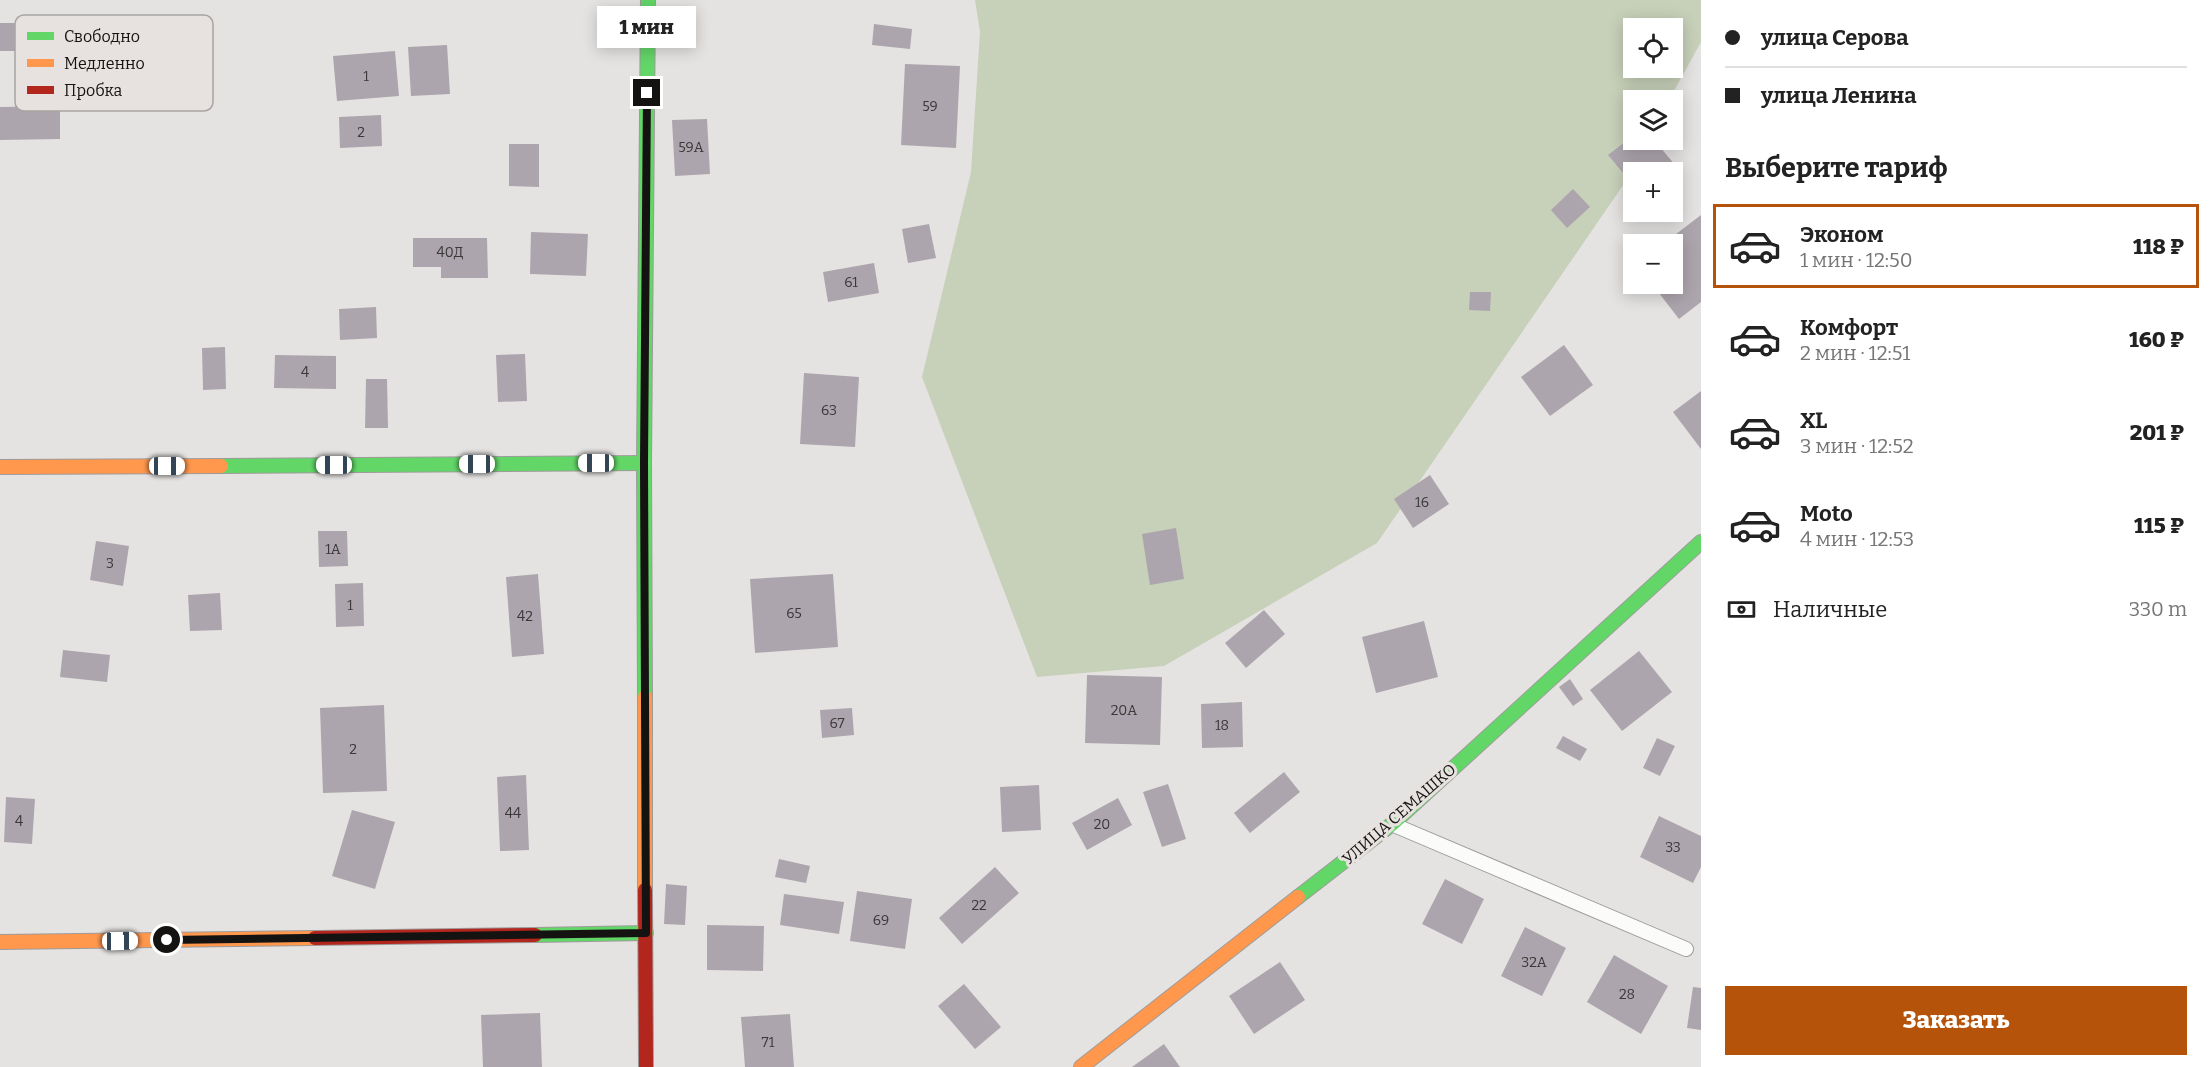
<!DOCTYPE html>
<html lang="ru">
<meta charset="utf-8">
<style>
body{margin:0;font-family:Bitter,serif;background:#f6f6f6;color:#222;height:100vh;display:flex;flex-direction:column;font-size:22px;white-space:nowrap}
*{box-sizing:border-box;margin:0}
p{font-size:20px;color:#767676}
.icon{flex:none;width:33px;height:33px;fill:none;stroke:currentColor;stroke-width:2;stroke-linecap:round;stroke-linejoin:round}
.map{position:relative;flex:1;overflow:hidden}
.sheet{display:flex;flex-direction:column;background:#fff;width:510px}
.sheet>*{flex:none}
.banner{display:grid;align-content:center;height:132px;padding:0 24px;background:#fff}
.fabs{position:absolute;left:1623px;top:18px;display:grid;gap:12px}
.fabs a{display:grid;place-items:center;width:60px;height:60px;border-radius:0px;background:#fff;box-shadow:0 3px 15px #0003;font-size:30px}
.end{position:absolute;width:27px;height:27px;margin:-14px;border:8px solid #141312;background:#fff;box-shadow:0 0 0 3px #fff}
.from{border-radius:50%}
.bubble{position:absolute;height:42px;border-radius:0px;background:#fff;box-shadow:0 3px 15px #0003;font-size:20px;font-weight:800;line-height:42px;text-align:center}
.car{position:absolute;width:18px;height:36px;margin:-18px -9px;border-radius:8px;box-shadow:0 0 4px 2px #0007;background:linear-gradient(#fff 24%,#345 0 40%,#fff 0 76%,#345 0 86%,#fff 0)}
.banner b{display:flex;align-items:center;gap:21px;height:57px;font-size:22px}
.banner b+b{border-top:2px solid #e0e0e0}
.banner i{width:15px;height:15px;background:#222}
ul{padding:0;list-style:none}
li{display:flex;align-items:center;gap:18px;height:84px;margin:0 12px 9px;padding:0 12px;border:3px solid transparent;border-radius:0px}
li div{flex:1}
li b{display:block;font-size:22px}
li em{font-style:normal;font-weight:800}
li.current{border-color:#b45309}
li>.icon{width:54px;height:54px;stroke-width:1.5}
h2{padding:0 24px;font-size:27px;line-height:72px}
.pay{display:flex;align-items:center;gap:15px;height:66px;padding:0 24px;font-size:22px}
.pay p{margin-inline-start:auto}
.primary-button{display:flex;gap:12px;margin-top:auto;padding:12px 24px}
.primary-button a{flex:1;height:69px;border-radius:0px;background:#b45309;color:#fff;font-size:24px;font-weight:800;line-height:69px;text-align:center}
main{display:flex;flex:1;min-height:0}
.map>svg:first-child{display:block}
.green{fill:#c7d0b9;fill-rule:evenodd}
.building{fill:#ada5ad}
.lines{fill:none;stroke-linecap:round;stroke-linejoin:round}
.lane-casing{stroke:#9e9c9b;stroke-width:16}
.fast-casing{stroke:#9e9c9b;stroke-width:16}
.slow-casing{stroke:#9e9c9b;stroke-width:16}
.jam-casing{stroke:#9e9c9b;stroke-width:16}
.lane{stroke:#fbfbfa;stroke-width:14}
.fast{stroke:#63d668;stroke-width:14}
.slow{stroke:#ff974d;stroke-width:14}
.jam{stroke:#b3261e;stroke-width:14}
.route{stroke:#141312;stroke-width:8}
.labels{text-anchor:middle;dominant-baseline:central;stroke-width:6;stroke-linejoin:round;paint-order:stroke}
.number-label{font-size:14px;fill:#3a3839}
.street-label{font-size:16px;fill:#141312;stroke:#e7e2df}
.key{fill:#e7e2df;stroke:#a8a4a2;stroke-width:1.5}
.key-label{font-size:16px;fill:#141312}
</style>
<main>
<div class="map">
<svg width="1701" height="1067" viewBox="0 0 1701 1067">
<rect width="100%" height="100%" fill="#e5e3e1"/>
<!-- green -->
<path class="green" d="M975 0H1701V42L1669 100H1634V140H1648L1626 181 1377 543 1164 666 1037 677 922 377 971 172 980 32ZM1634 28H1672V68H1634Z"/>
<!-- building -->
<g class="building">
<polygon points="0,23 17,23 18,51 0,51"/>
<polygon points="874,24 912,29 910,49 872,45"/>
<polygon points="447,45 450,94 411,96 408,47"/>
<polygon points="395,51 399,96 337,101 333,56"/>
<polygon points="905,64 960,66 956,148 901,145"/>
<polygon points="60,106 60,139 0,140 0,107"/>
<polygon points="381,115 382,146 340,148 339,117"/>
<polygon points="707,119 710,174 675,176 672,120"/>
<polygon points="1634,135 1634,140 1654,140 1676,166 1669,172 1634,172 1634,186 1608,155"/>
<polygon points="509,144 539,144 539,187 509,186"/>
<polygon points="1573,189 1590,207 1567,228 1551,210"/>
<polygon points="1701,215 1701,302 1679,319 1652,284 1672,284 1672,244 1663,244"/>
<polygon points="929,224 936,258 908,263 902,229"/>
<polygon points="531,232 588,234 586,276 530,274"/>
<polygon points="413,238 487,238 488,278 441,278 441,267 413,267"/>
<polygon points="874,263 879,293 828,302 823,272"/>
<polygon points="1470,292 1491,292 1490,311 1469,310"/>
<polygon points="376,307 377,338 340,340 339,309"/>
<polygon points="1564,345 1593,385 1550,416 1521,377"/>
<polygon points="225,347 226,389 203,390 202,348"/>
<polygon points="525,354 527,401 498,402 496,355"/>
<polygon points="275,355 336,356 336,389 274,388"/>
<polygon points="804,373 859,377 855,447 800,444"/>
<polygon points="366,379 387,379 388,428 365,428"/>
<polygon points="1701,391 1701,449 1673,412"/>
<polygon points="1430,475 1449,504 1413,528 1394,499"/>
<polygon points="1176,528 1184,579 1150,585 1142,534"/>
<polygon points="318,531 347,531 348,566 319,567"/>
<polygon points="96,541 129,546 123,586 90,580"/>
<polygon points="538,574 544,654 512,657 506,577"/>
<polygon points="833,574 838,647 755,653 750,579"/>
<polygon points="363,583 364,626 336,627 335,584"/>
<polygon points="220,593 222,630 190,631 188,595"/>
<polygon points="1264,610 1285,634 1246,668 1225,643"/>
<polygon points="1424,621 1438,677 1376,693 1362,637"/>
<polygon points="63,650 110,655 107,682 60,677"/>
<polygon points="1639,651 1672,692 1622,731 1590,690"/>
<polygon points="1087,675 1162,677 1160,745 1085,743"/>
<polygon points="1570,679 1583,699 1573,706 1559,687"/>
<polygon points="1242,702 1243,747 1202,748 1201,704"/>
<polygon points="384,705 387,791 323,793 320,708"/>
<polygon points="852,708 854,735 822,738 820,710"/>
<polygon points="1563,736 1587,749 1580,761 1556,748"/>
<polygon points="1657,738 1675,746 1660,776 1643,768"/>
<polygon points="1284,772 1300,792 1250,833 1234,813"/>
<polygon points="526,775 529,850 500,851 497,777"/>
<polygon points="1168,784 1186,839 1162,847 1143,792"/>
<polygon points="1039,785 1041,830 1002,832 1000,787"/>
<polygon points="6,797 35,799 32,844 4,842"/>
<polygon points="1118,798 1132,825 1087,850 1072,823"/>
<polygon points="352,810 395,822 375,889 332,876"/>
<polygon points="1659,816 1701,836 1701,867 1693,883 1640,857"/>
<polygon points="779,859 810,866 806,883 775,877"/>
<polygon points="995,867 1019,893 962,944 939,918"/>
<polygon points="1445,879 1484,899 1462,944 1422,924"/>
<polygon points="666,884 687,886 685,925 664,924"/>
<polygon points="857,891 912,899 905,949 850,941"/>
<polygon points="784,894 844,902 839,934 780,925"/>
<polygon points="707,925 764,926 763,971 707,970"/>
<polygon points="1525,927 1566,948 1542,996 1501,976"/>
<polygon points="1614,955 1668,986 1641,1034 1587,1002"/>
<polygon points="1280,962 1305,1000 1254,1034 1229,996"/>
<polygon points="964,984 1001,1027 975,1049 938,1006"/>
<polygon points="1693,987 1701,988 1701,1030 1687,1028"/>
<polygon points="540,1013 542,1067 483,1067 481,1015"/>
<polygon points="790,1014 794,1067 745,1067 741,1017"/>
<polygon points="1164,1044 1180,1067 1132,1067"/>
</g>
<g class="lines">
<!-- lane casing -->
<g class="lane-casing">
<polyline id="lane" points="1394,825 1686,949"/>
</g>
<!-- fast casing -->
<g class="fast-casing">
<g id="fast">
<polyline points="221,466 644,463"/>
<polyline points="645,697 644,463 648,0"/>
<polyline points="1298,897 1392,824 1701,542"/>
<polyline points="535,935 646,933"/>
</g>
</g>
<!-- slow casing -->
<g class="slow-casing">
<g id="slow">
<polyline points="0,467 221,466"/>
<polyline points="645,697 645,890"/>
<polyline points="0,942 315,938"/>
<polyline points="1081,1067 1298,897"/>
</g>
</g>
<!-- jam casing -->
<g class="jam-casing">
<g id="jam">
<polyline points="645,890 646,1067"/>
<polyline points="315,938 535,935"/>
</g>
</g>
<!-- lane -->
<use href="#lane" class="lane"/>
<!-- fast -->
<use href="#fast" class="fast"/>
<!-- slow -->
<use href="#slow" class="slow"/>
<!-- jam -->
<use href="#jam" class="jam"/>
</g>
<g class="lines">
<!-- route -->
<polyline class="route" points="167,940 646,933 644,463 647,93"/>
</g>
<g class="labels">
<!-- number labels -->
<g class="number-label">
<text x="366" y="76">1</text>
<text x="930" y="106">59</text>
<text x="361" y="132">2</text>
<text x="691" y="147">59А</text>
<text x="450" y="252">40Д</text>
<text x="851" y="282">61</text>
<text x="305" y="372">4</text>
<text x="829" y="410">63</text>
<text x="1422" y="502">16</text>
<text x="333" y="549">1А</text>
<text x="110" y="563">3</text>
<text x="350" y="605">1</text>
<text x="794" y="613">65</text>
<text x="525" y="616">42</text>
<text x="1124" y="710">20А</text>
<text x="837" y="723">67</text>
<text x="1222" y="725">18</text>
<text x="353" y="749">2</text>
<text x="513" y="813">44</text>
<text x="19" y="821">4</text>
<text x="1102" y="824">20</text>
<text x="1673" y="847">33</text>
<text x="979" y="905">22</text>
<text x="881" y="920">69</text>
<text x="1534" y="962">32А</text>
<text x="1627" y="994">28</text>
<text x="768" y="1042">71</text>
</g>
<!-- street labels -->
<g class="street-label">
<text transform="translate(1399 814) rotate(-41)">УЛИЦА СЕМАШКО</text>
</g>
</g>
<!-- legend -->
<rect x="15" y="15" width="198" height="96" rx="9" class="key"/>
<rect x="27" y="32" width="27" height="8" fill="#63d668"/>
<rect x="27" y="59" width="27" height="8" fill="#ff974d"/>
<rect x="27" y="86" width="27" height="8" fill="#b3261e"/>
<g class="key-label">
<text x="64" y="42">Свободно</text>
<text x="64" y="69">Медленно</text>
<text x="64" y="96">Пробка</text>
</g>
</svg>
<div class="fabs">
<a><svg class="icon" aria-label="locate" viewBox="0 0 24 24"><circle cx="12" cy="12" r="6"/><path d="M12 2v4M12 18v4M2 12h4M18 12h4"/></svg></a>
<a><svg class="icon" aria-label="layers" viewBox="0 0 24 24"><path d="M12 4l9 5-9 5-9-5zM3 14l9 5 9-5"/></svg></a>
<a>+</a>
<a>−</a>
</div>
<i class="end from" style="left:167px;top:940px"></i>
<i class="end" style="left:647px;top:93px"></i>
<div class="bubble" style="left:597px;top:6px;width:99px">1 мин</div>
<i class="car" style="left:596px;top:463px;rotate:270deg"></i>
<i class="car" style="left:477px;top:464px;rotate:270deg"></i>
<i class="car" style="left:334px;top:465px;rotate:270deg"></i>
<i class="car" style="left:167px;top:466px;rotate:90deg"></i>
<i class="car" style="left:120px;top:941px;rotate:89deg"></i>
</div>
<section class="sheet">
<div class="banner">
<b><i class="from"></i>улица Серова</b>
<b><i></i>улица Ленина</b>
</div>
<h2>Выберите тариф</h2>
<ul>
<li class="current"><svg class="icon" aria-label="car" viewBox="0 0 24 24"><path d="M5 17H2v-5l4-1 3-4h7l3 4 3 1v5h-3M9 17h6M6 11h13"/><circle cx="7" cy="17" r="2"/><circle cx="17" cy="17" r="2"/></svg><div><b>Эконом</b><p>1 мин · 12:50</p></div><em>118 ₽</em></li>
<li><svg class="icon" aria-label="car" viewBox="0 0 24 24"><path d="M5 17H2v-5l4-1 3-4h7l3 4 3 1v5h-3M9 17h6M6 11h13"/><circle cx="7" cy="17" r="2"/><circle cx="17" cy="17" r="2"/></svg><div><b>Комфорт</b><p>2 мин · 12:51</p></div><em>160 ₽</em></li>
<li><svg class="icon" aria-label="car" viewBox="0 0 24 24"><path d="M5 17H2v-5l4-1 3-4h7l3 4 3 1v5h-3M9 17h6M6 11h13"/><circle cx="7" cy="17" r="2"/><circle cx="17" cy="17" r="2"/></svg><div><b>XL</b><p>3 мин · 12:52</p></div><em>201 ₽</em></li>
<li><svg class="icon" aria-label="car" viewBox="0 0 24 24"><path d="M5 17H2v-5l4-1 3-4h7l3 4 3 1v5h-3M9 17h6M6 11h13"/><circle cx="7" cy="17" r="2"/><circle cx="17" cy="17" r="2"/></svg><div><b>Moto</b><p>4 мин · 12:53</p></div><em>115 ₽</em></li>
</ul>
<div class="pay"><svg class="icon" aria-label="cash" viewBox="0 0 24 24"><path d="M3 7h18v10H3z"/><circle cx="12" cy="12" r="2"/></svg>Наличные<p>330 m</p></div>
<div class="primary-button"><a>Заказать</a></div>
</section>
</main>
